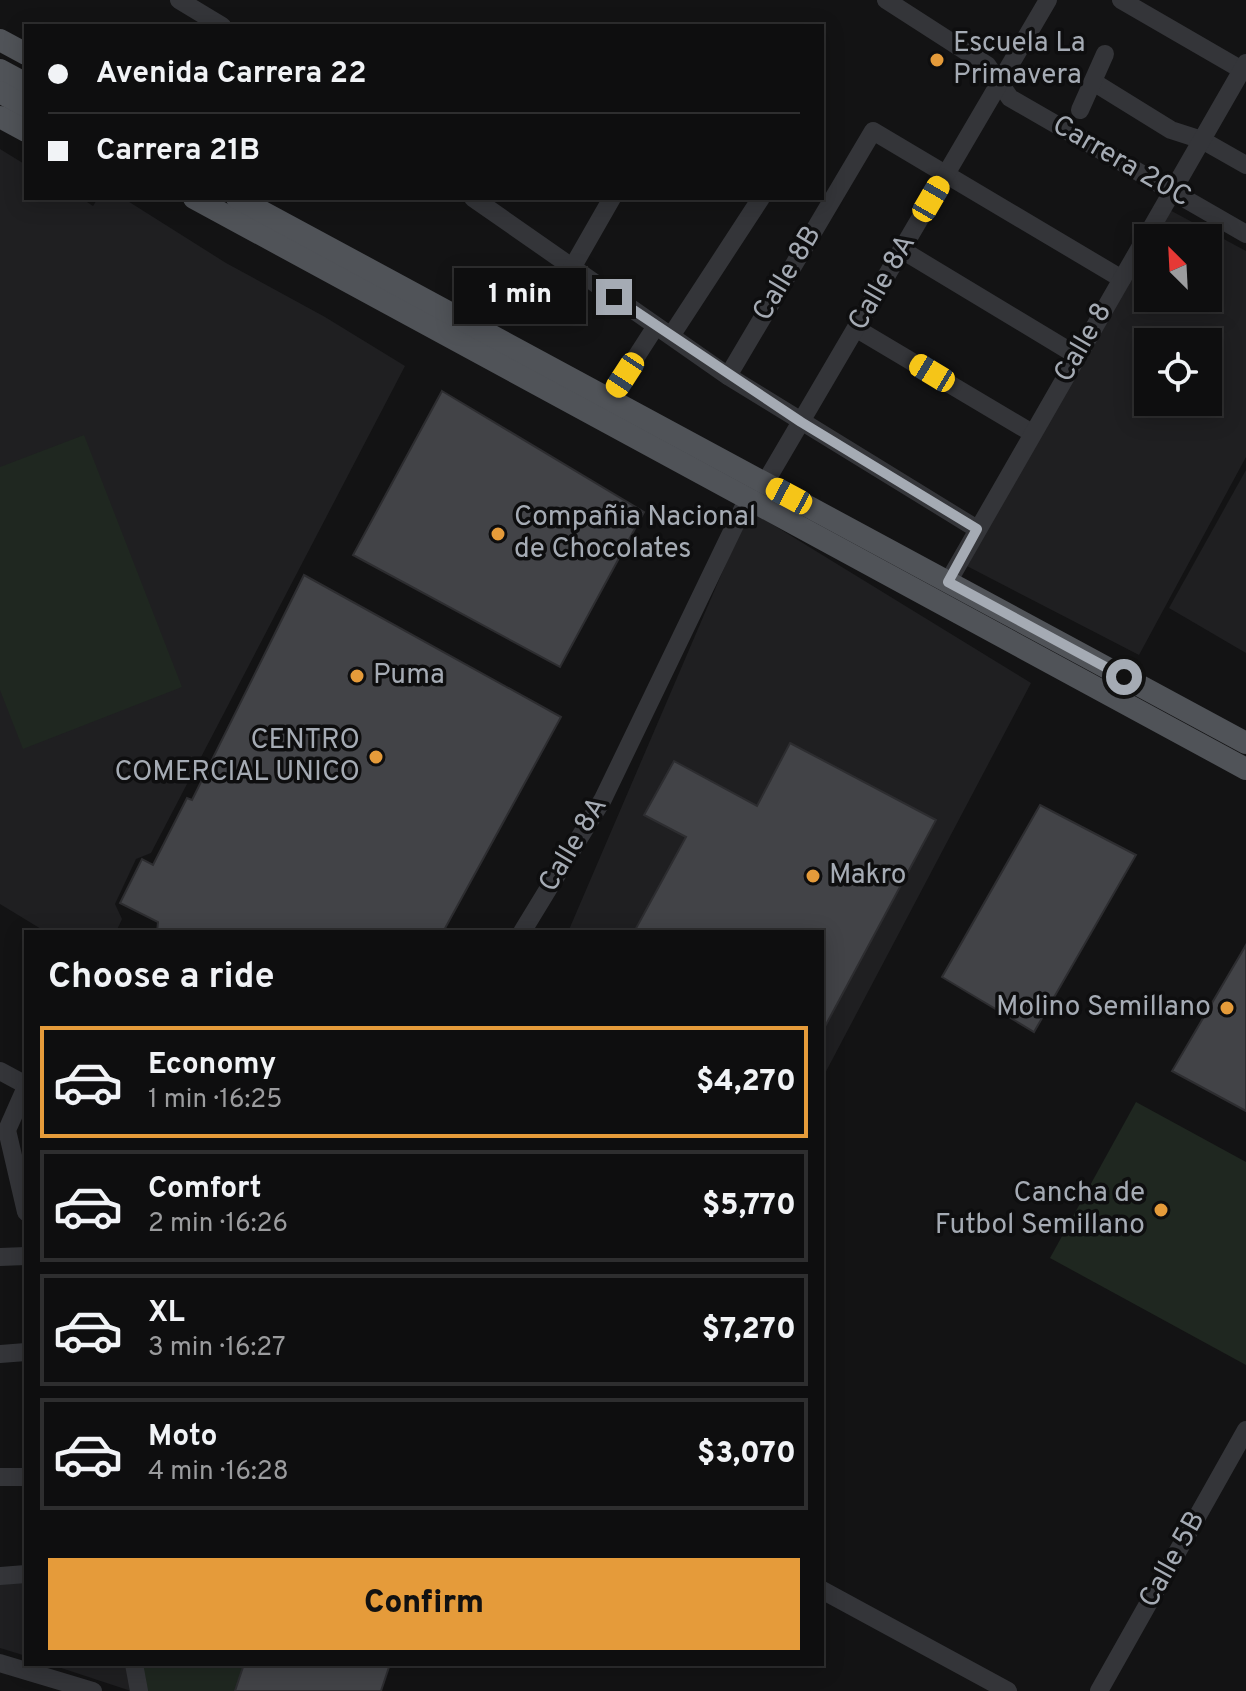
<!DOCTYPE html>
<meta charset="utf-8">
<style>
body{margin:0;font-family:Overpass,sans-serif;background:#1c1c1d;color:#f1f3f6;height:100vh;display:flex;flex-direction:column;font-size:30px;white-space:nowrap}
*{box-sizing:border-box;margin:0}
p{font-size:26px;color:#9b9c9e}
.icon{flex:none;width:44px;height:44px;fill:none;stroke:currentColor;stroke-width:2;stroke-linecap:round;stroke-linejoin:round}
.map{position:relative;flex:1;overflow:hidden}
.sheet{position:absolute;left:24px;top:930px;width:800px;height:736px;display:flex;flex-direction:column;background:#0e0e0f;border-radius:0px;box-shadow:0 4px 20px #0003,0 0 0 2px #2e2e2f}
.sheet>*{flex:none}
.guide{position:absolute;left:24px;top:24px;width:800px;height:176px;border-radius:0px;box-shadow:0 4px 20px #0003,0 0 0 2px #2e2e2f;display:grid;align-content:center;height:176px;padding:0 24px;background:#0e0e0f}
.needle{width:52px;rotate:336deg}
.fabs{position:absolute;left:1134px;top:224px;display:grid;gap:16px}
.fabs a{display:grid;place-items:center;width:88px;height:88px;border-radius:0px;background:#0e0e0f;box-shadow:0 4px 20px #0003,0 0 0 2px #2e2e2f;font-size:40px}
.end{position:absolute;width:36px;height:36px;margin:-18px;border:10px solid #a5abb4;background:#111;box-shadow:0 0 0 4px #111}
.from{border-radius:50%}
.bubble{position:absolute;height:56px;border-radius:0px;background:#0e0e0f;box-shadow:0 4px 20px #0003,0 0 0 2px #2e2e2f;font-size:26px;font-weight:800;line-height:56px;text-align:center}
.car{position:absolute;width:24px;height:48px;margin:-24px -12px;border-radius:10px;box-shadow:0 0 6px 2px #0007;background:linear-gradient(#f5c518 24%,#345 0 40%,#f5c518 0 76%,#345 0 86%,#f5c518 0)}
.guide b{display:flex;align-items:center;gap:28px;height:76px;font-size:30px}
.guide b+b{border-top:2px solid #2e2e2f}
.guide i{width:20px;height:20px;background:#f1f3f6}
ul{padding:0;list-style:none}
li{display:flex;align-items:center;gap:24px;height:112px;margin:0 16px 12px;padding:0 8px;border:4px solid #2e2e2f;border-radius:0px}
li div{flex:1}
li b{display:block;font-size:30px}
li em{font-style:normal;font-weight:800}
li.current{border-color:#e59b3a}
li>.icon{width:72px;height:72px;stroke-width:1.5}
h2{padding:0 24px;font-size:36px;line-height:96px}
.action{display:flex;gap:16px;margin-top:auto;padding:16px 24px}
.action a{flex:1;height:92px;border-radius:0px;background:#e59b3a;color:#111;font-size:32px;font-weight:800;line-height:92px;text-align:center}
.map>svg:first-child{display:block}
.built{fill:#1f1f21;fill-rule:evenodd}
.green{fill:#1f2720}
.building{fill:#424347;stroke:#2d2d30;stroke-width:2}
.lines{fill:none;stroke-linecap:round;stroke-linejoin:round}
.minor{stroke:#343539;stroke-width:18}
.major{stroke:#505358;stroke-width:22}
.route{stroke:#a5abb4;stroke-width:10}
.poi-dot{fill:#e59b3a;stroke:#0e0e0f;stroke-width:3}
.labels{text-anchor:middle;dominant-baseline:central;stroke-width:7;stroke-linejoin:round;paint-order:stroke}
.poi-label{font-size:28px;fill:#a5abb4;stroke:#0e0e0f;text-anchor:start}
.street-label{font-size:28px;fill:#a5abb4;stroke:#0e0e0f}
</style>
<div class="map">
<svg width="1246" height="1691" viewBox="0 0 1246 1691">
<rect width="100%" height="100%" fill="#131314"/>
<!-- built -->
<g class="built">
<polygon points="0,149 26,165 26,198 81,198 93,206 98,198 123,198 226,263 325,317 405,366 151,853 136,859 115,904 122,919 116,932 46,932 0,904"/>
<path d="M1166 208 1246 251V457L1139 655 963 564 1148 241V298H1208V238H1150ZM1148 342H1208V402H1148Z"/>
<polygon points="1246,470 1246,653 1169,608"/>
<polygon points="749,510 1031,683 822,1079 822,932 568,932"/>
<polygon points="26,1573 26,1656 0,1648 0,1574"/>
<polygon points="49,1664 132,1664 131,1691"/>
</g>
<!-- green -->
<g class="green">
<polygon points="84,435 182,687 23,749 0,690 0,467"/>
<polygon points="1136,1102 1246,1162 1246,1365 1050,1258"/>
<polygon points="132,1664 244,1664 235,1691 139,1691"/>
</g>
<!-- building -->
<g class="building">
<polygon points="442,391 644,512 560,667 353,555"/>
<polygon points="304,575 561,717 443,932 157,932 158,922 120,903 142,859 153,865 187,798 192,800"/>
<polygon points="790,743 936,820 822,1032 822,932 634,932 686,837 644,815 674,761 757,806"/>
<polygon points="1040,805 1136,855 1034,1032 942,977"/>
<polygon points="1246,945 1246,1111 1172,1071"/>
<polygon points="244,1664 390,1664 381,1691 235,1691"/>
</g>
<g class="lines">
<!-- minor -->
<g class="minor">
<polyline points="179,0 222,26"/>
<polyline points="886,0 987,65 1010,98 1246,234"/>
<polyline points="1121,0 1242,70"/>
<polyline points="1095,83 1171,130 1202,140 1246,165"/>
<polyline points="1080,110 1105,54"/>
<polyline points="473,198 728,376 977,529"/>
<polyline points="902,250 1076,355"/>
<polyline points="572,268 612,198"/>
<polyline points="857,329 1032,433"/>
<polyline points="671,336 761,198"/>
<polyline points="728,376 873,131 1122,279"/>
<polyline points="609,399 656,326"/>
<polyline points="765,483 1048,0"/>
<polyline points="948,582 1246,63"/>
<polyline points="522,932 603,799 748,498"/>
<polyline points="0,1071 26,1085"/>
<polyline points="26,1087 7,1130 26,1212"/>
<polyline points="0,1257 26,1256"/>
<polyline points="0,1354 26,1352"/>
<polyline points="0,1477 26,1477"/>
<polyline points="0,1576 26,1574"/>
<polyline points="822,1590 1008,1691"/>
<polyline points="0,1663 93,1691"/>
<polyline points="134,1664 139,1691"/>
<polyline points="1099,1691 1246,1430"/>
</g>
<!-- major -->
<g class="major">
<polyline points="0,40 26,54"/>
<polyline points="0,70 26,84"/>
<polyline points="0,92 26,107"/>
<polyline points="0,117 26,131"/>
<polyline points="194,198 1246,769"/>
<polyline points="237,198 1246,743"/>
</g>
</g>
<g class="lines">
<!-- route -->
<polyline class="route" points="614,297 801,422 977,529 948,582 1124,677"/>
</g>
<!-- markers -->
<g class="poi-dot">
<circle cx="937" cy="60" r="8"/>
<circle cx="498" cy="534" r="8"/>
<circle cx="357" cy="676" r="8"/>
<circle cx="376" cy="757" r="8"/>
<circle cx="813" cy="876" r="8"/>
<circle cx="1227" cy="1008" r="8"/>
<circle cx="1161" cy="1210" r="8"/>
</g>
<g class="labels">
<!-- poi labels -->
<g class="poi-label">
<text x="953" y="44">Escuela La<tspan x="953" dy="32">Primavera</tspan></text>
<text x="514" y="518">Compañia Nacional<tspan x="514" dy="32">de Chocolates</tspan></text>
<text x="373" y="676">Puma</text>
<text x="360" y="741" text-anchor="end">CENTRO<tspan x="360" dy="32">COMERCIAL UNICO</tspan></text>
<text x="829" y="876">Makro</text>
<text x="1211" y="1008" text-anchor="end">Molino Semillano</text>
<text x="1145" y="1194" text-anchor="end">Cancha de<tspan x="1145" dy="32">Futbol Semillano</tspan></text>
</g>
<!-- street labels -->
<g class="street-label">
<text transform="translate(1121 162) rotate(30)">Carrera 20C</text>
<text transform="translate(788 274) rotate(-59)">Calle 8B</text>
<text transform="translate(883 283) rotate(-60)">Calle 8A</text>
<text transform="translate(1084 343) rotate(-60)">Calle 8</text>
<text transform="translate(574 845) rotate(-59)">Calle 8A</text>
<text transform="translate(1173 1560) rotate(-61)">Calle 5B</text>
</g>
</g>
</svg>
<div class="fabs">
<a><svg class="needle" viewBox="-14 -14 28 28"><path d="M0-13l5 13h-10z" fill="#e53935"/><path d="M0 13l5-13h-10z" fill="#9b9c9e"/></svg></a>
<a><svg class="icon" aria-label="locate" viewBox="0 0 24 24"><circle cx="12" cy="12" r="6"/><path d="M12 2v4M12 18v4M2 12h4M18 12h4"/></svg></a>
</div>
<i class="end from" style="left:1124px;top:677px"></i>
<i class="end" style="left:614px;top:297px"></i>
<div class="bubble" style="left:454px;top:268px;width:132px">1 min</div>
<i class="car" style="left:931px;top:199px;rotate:30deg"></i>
<i class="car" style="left:932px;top:373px;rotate:301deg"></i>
<i class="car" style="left:625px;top:375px;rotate:213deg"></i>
<i class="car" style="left:789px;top:496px;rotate:298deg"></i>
<div class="guide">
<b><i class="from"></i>Avenida Carrera 22</b>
<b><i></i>Carrera 21B</b>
</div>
<section class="sheet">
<h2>Choose a ride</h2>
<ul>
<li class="current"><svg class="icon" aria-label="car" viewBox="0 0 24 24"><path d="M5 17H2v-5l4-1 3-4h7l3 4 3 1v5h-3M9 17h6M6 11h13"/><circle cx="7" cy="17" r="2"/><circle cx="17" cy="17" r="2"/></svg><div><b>Economy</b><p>1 min · 16:25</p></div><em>$4,270</em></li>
<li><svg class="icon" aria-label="car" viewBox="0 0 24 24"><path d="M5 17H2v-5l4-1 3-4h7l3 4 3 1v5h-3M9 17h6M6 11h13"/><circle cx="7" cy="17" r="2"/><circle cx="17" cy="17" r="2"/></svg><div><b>Comfort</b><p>2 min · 16:26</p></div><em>$5,770</em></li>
<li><svg class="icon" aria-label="car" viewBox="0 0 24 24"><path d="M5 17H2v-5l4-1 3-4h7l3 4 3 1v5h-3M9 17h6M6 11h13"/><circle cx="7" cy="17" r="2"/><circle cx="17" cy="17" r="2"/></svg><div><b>XL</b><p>3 min · 16:27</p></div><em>$7,270</em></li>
<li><svg class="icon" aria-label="car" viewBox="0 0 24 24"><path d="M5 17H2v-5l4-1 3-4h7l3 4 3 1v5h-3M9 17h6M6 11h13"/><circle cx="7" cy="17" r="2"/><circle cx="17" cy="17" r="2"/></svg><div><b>Moto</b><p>4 min · 16:28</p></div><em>$3,070</em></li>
</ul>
<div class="action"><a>Confirm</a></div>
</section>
</div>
